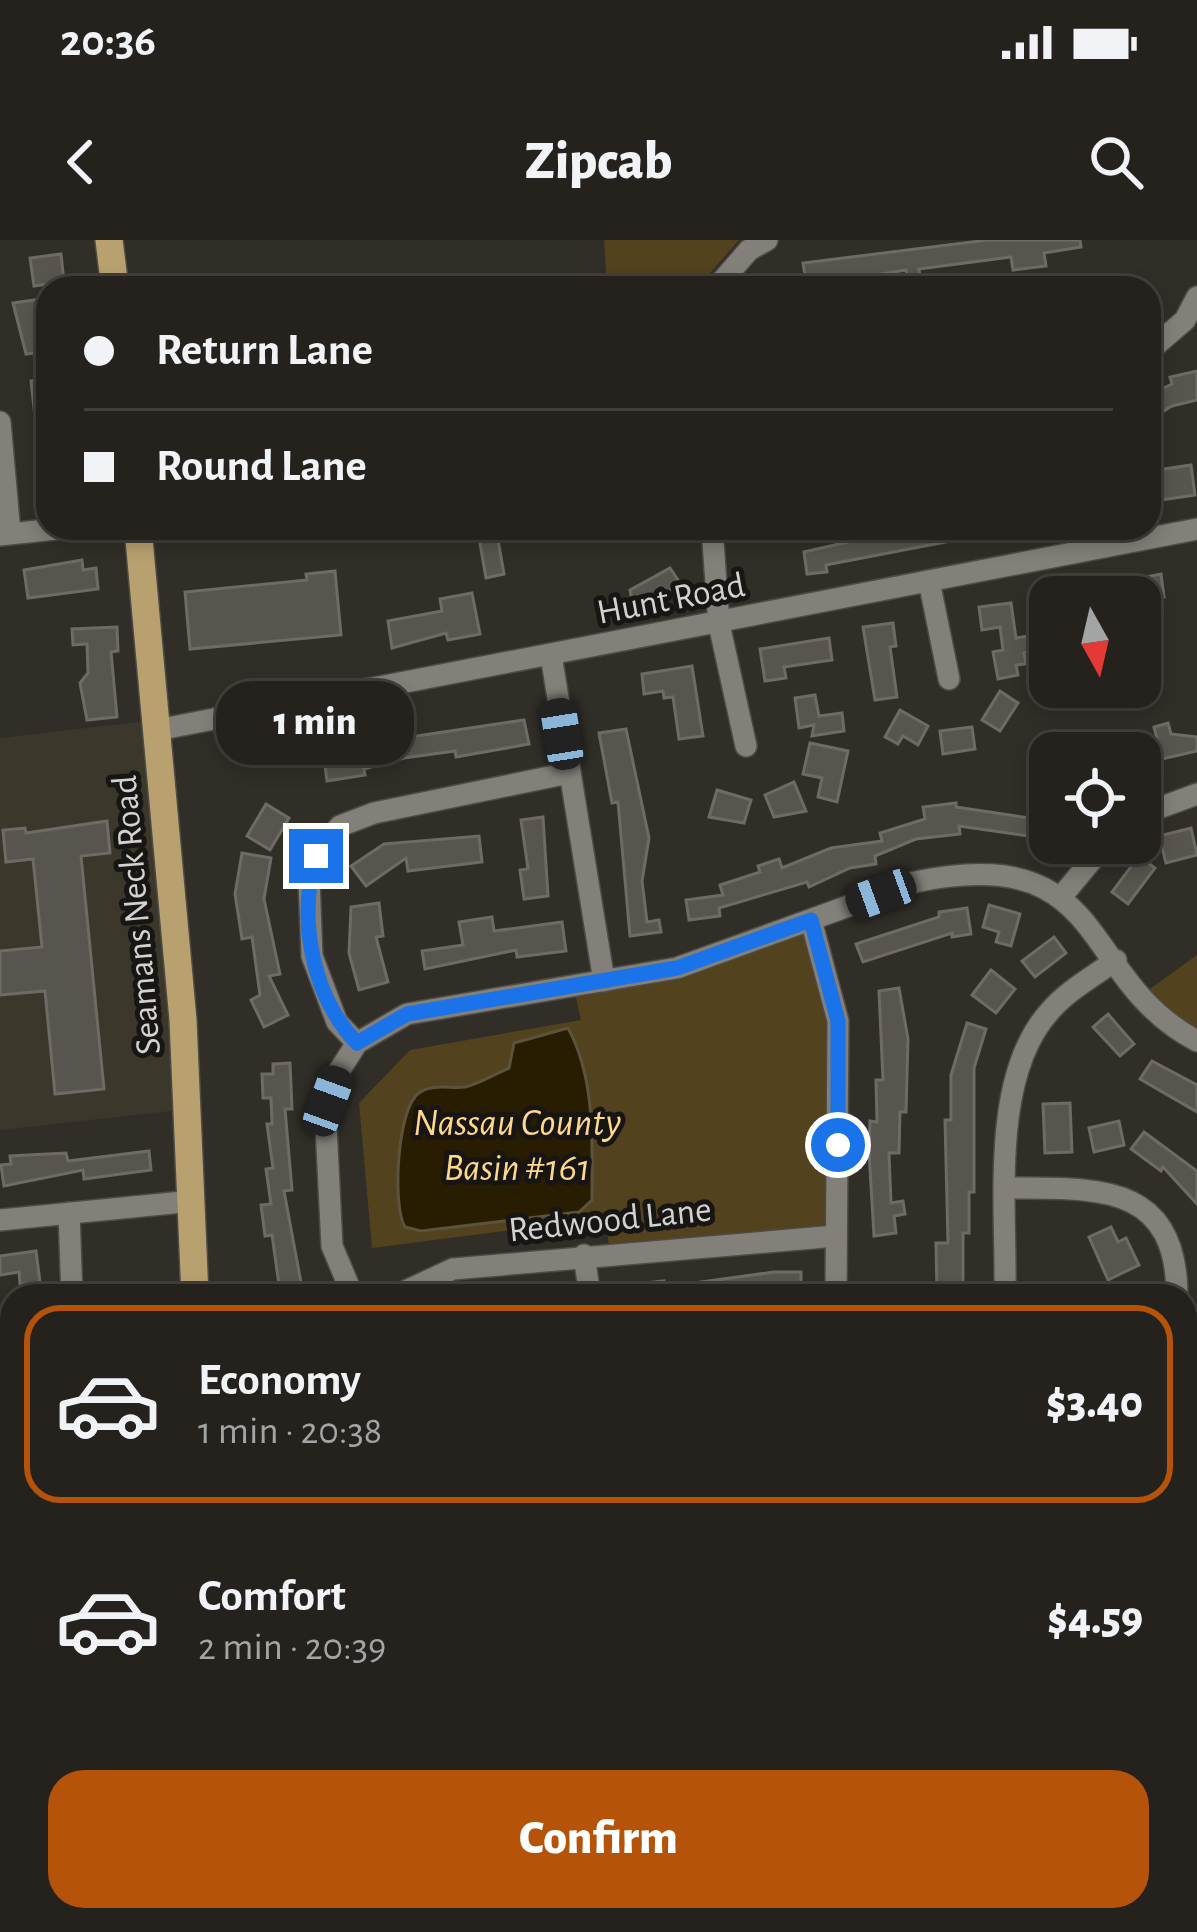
<!DOCTYPE html>
<meta charset="utf-8">
<style>
body{margin:0;font-family:"Alegreya Sans",sans-serif;background:#312f2b;color:#f1f3f6;height:100vh;display:flex;flex-direction:column;font-size:45px;white-space:nowrap}
*{box-sizing:border-box;margin:0}
p{font-size:39px;color:#a3a4a4}
.icon{flex:none;width:66px;height:66px;fill:none;stroke:currentColor;stroke-width:2;stroke-linecap:round;stroke-linejoin:round}
.map{position:relative;flex:1;overflow:hidden}
.drawer{position:absolute;left:0px;top:1044px;width:1197px;height:648px;display:flex;flex-direction:column;background:#25221e;border-radius:36px 36px 0 0;box-shadow:0 6px 18px #0003,0 0 0 3px #423f3c}
.drawer>*{flex:none}
.guide{position:absolute;left:36px;top:36px;width:1125px;height:264px;border-radius:36px;box-shadow:0 6px 18px #0003,0 0 0 3px #423f3c;display:grid;align-content:center;height:264px;padding:0 48px;background:#25221e}
.needle{width:78px;rotate:172deg}
.buttons{position:absolute;left:1029px;top:336px;display:grid;gap:24px}
.buttons a{display:grid;place-items:center;width:132px;height:132px;border-radius:24px;background:#25221e;box-shadow:0 6px 18px #0003,0 0 0 3px #423f3c;font-size:60px}
.end{position:absolute;width:54px;height:54px;margin:-27px;border:15px solid #1a73e8;background:#fff;box-shadow:0 0 0 6px #fff}
.from{border-radius:50%}
.bubble{position:absolute;height:84px;border-radius:36px;background:#25221e;box-shadow:0 6px 18px #0003,0 0 0 3px #423f3c;font-size:39px;font-weight:800;line-height:84px;text-align:center}
.car{position:absolute;width:36px;height:72px;margin:-36px -18px;border-radius:15px;box-shadow:0 0 9px 3px #0007;background:linear-gradient(#222 24%,#8ab4d8 0 40%,#222 0 76%,#8ab4d8 0 86%,#222 0)}
.guide b{display:flex;align-items:center;gap:42px;height:114px;font-size:45px}
.guide b+b{border-top:3px solid #423f3c}
.guide i{width:30px;height:30px;background:#f1f3f6}
ul{padding:21px 0 0;list-style:none}
li{display:flex;align-items:center;gap:36px;height:198px;margin:0 24px 18px;padding:0 24px;border:6px solid transparent;border-radius:36px}
li div{flex:1}
li b{display:block;font-size:45px}
li em{font-style:normal;font-weight:800}
li.selected{border-color:#b45309}
li>.icon{width:108px;height:108px;stroke-width:1.5}
.cta{display:flex;gap:24px;margin-top:auto;padding:24px 48px}
.cta a{flex:1;height:138px;border-radius:36px;background:#b45309;color:#fff;font-size:48px;font-weight:800;line-height:138px;text-align:center}
.status{display:flex;justify-content:space-between;align-items:center;height:84px;padding:0 60px;background:#25221e;direction:ltr}
.status svg{height:33px;fill:currentColor}
header{display:flex;justify-content:space-between;align-items:center;height:156px;padding:0 48px;background:#25221e;font-size:54px;font-weight:800}
.map>svg:first-child{display:block}
.built{fill:#3c372b}
.green{fill:#52421e}
.water{fill:#291d01;stroke:#5c533e;stroke-width:3}
.building{fill:#58554e;stroke:#6e6a64;stroke-width:3}
.lines{fill:none;stroke-linecap:round;stroke-linejoin:round}
.minor-casing{stroke:#4d4b46;stroke-width:24}
.major-casing{stroke:#4d4b46;stroke-width:30}
.minor{stroke:#837f79;stroke-width:21}
.major{stroke:#b8a16f;stroke-width:27}
.route{stroke:#1a73e8;stroke-width:15}
.labels{text-anchor:middle;dominant-baseline:central;stroke-width:10;stroke-linejoin:round;paint-order:stroke}
.street-label{font-size:36px;fill:#d3d2ce;stroke:#181614}
.water-label{font-size:39px;font-style:italic;fill:#fed988;stroke:#181614}
</style>
<div class="status"><b>20:36</b><svg viewBox="0 0 49 12"><path d="M0 12V9h3v3zM5 12V6h3v6zM10 12V3h3v9zM15 12V0h3v12zM26 1h20v11H26zM47 4h2v5h-2z"/></svg></div>
<header><svg class="icon" aria-label="back" viewBox="0 0 24 24"><path d="M15 5l-7 7 7 7"/></svg>Zipcab<svg class="icon" aria-label="search" viewBox="0 0 24 24"><circle cx="10" cy="10" r="6"/><path d="M15 15l6 6"/></svg></header>
<div class="map">
<svg width="1197" height="1692" viewBox="0 0 1197 1692">
<rect width="100%" height="100%" fill="#312e28"/>
<!-- built -->
<polygon class="built" points="147,481 180,870 0,890 0,498"/>
<!-- green -->
<g class="green">
<polygon points="604,0 739,0 697,48 607,48"/>
<polygon points="809,684 829,742 834,993 610,1012 605,978 372,1008 359,863 410,810 581,780 574,748"/>
<polygon points="1197,715 1197,799 1143,754"/>
</g>
<!-- water -->
<path class="water" d="M568 788C596 839 592 904 592 960L579 972 421 991 405 987C392 967 397 867 419 853 433 843 450 849 465 847 479 844 495 834 509 828L514 803Z"/>
<!-- building -->
<g class="building">
<polygon points="988,0 1080,0 1081,7 1044,13 1046,26 1021,29 1013,30 1011,17 919,29 920,37 907,39 906,30 875,35 876,41 863,43 862,37 806,42 803,23"/>
<polygon points="61,14 64,42 34,46 30,18"/>
<polygon points="41,59 48,97 48,231 41,231 31,141 37,140 34,113 26,114 13,63"/>
<polygon points="1197,131 1197,160 1172,166 1149,180 1149,155 1172,144 1170,137"/>
<polygon points="1191,225 1195,255 1161,260 1157,230"/>
<polygon points="496,288 504,334 486,338 478,292"/>
<polygon points="909,288 986,288 987,294 826,325 827,332 807,334 804,312"/>
<polygon points="82,320 83,330 96,328 98,349 28,358 24,330"/>
<polygon points="670,328 680,343 650,364 633,366 630,350"/>
<polygon points="335,331 341,395 190,409 185,352 307,340 306,334"/>
<polygon points="1161,334 1164,357 1083,357 1082,350"/>
<polygon points="472,353 480,394 448,400 446,393 392,408 388,381 442,371 440,359"/>
<polygon points="1011,363 1016,398 1034,395 1037,411 1024,413 1026,424 1016,425 1018,435 998,439 993,412 1003,410 1000,387 982,390 979,367"/>
<polygon points="893,383 896,406 890,407 897,457 875,460 863,387"/>
<polygon points="117,387 118,411 111,412 117,477 87,480 80,443 88,433 87,404 73,405 72,389"/>
<polygon points="829,398 832,420 784,427 786,438 765,441 760,409"/>
<polygon points="692,426 703,496 679,499 673,457 664,458 663,451 644,454 642,434"/>
<polygon points="1000,451 1018,463 1000,491 982,480"/>
<polygon points="815,455 819,476 842,473 844,491 812,496 814,485 799,488 795,458"/>
<polygon points="900,470 928,486 918,505 903,496 898,504 885,497"/>
<polygon points="524,480 529,504 456,517 455,511 404,518 364,529 365,535 327,541 324,518 371,512 370,503"/>
<polygon points="1168,483 1171,494 1197,497 1197,511 1140,524 1140,508 1158,503 1154,487"/>
<polygon points="972,487 975,509 943,514 940,491"/>
<polygon points="626,489 649,598 642,641 647,682 659,680 661,692 630,696 618,562 612,563 599,493"/>
<polygon points="810,503 848,511 837,562 818,557 822,538 803,534"/>
<polygon points="794,542 806,571 774,577 765,555"/>
<polygon points="717,550 751,560 744,583 709,577"/>
<polygon points="956,563 956,567 1050,581 1050,599 959,586 960,594 916,599 875,616 876,624 850,628 809,647 807,642 719,668 720,676 689,680 686,660 723,655 720,645 760,632 758,626 779,619 782,628 831,608 882,601 880,593 925,579 923,567"/>
<polygon points="266,564 289,578 270,610 247,596"/>
<polygon points="543,577 548,656 524,659 520,630 528,629 521,580"/>
<polygon points="107,581 110,613 81,616 104,849 55,854 45,751 0,755 0,711 42,707 33,619 6,622 3,590 25,588 26,593"/>
<polygon points="1191,588 1197,615 1166,623 1159,596"/>
<polygon points="479,596 482,622 408,631 406,618 366,646 351,626 384,604"/>
<polygon points="242,613 271,618 264,659 280,734 269,736 288,775 264,787 251,760 260,755 252,697 242,699 235,654"/>
<polygon points="1139,616 1155,628 1128,664 1112,652"/>
<polygon points="379,663 383,696 376,697 388,742 359,750 349,713 351,667"/>
<polygon points="989,665 1020,674 1011,706 996,702 999,692 983,687"/>
<polygon points="967,668 971,694 952,697 952,693 863,722 856,704 939,677 939,672"/>
<polygon points="492,677 494,691 562,682 566,711 517,717 516,710 425,729 422,711 463,705 459,682"/>
<polygon points="1054,697 1066,713 1035,737 1022,721"/>
<polygon points="991,730 1015,749 996,773 972,755"/>
<polygon points="899,748 908,799 906,872 900,872 899,913 889,913 891,963 903,961 905,974 894,976 896,993 874,996 869,912 870,881 877,882 876,840 883,840 879,751"/>
<polygon points="1108,774 1134,804 1120,816 1093,787"/>
<polygon points="967,783 986,789 974,828 974,952 969,952 969,993 963,993 963,1056 937,1056 936,1003 948,1003 945,880 951,880 951,835"/>
<polygon points="1152,821 1197,845 1197,872 1140,839"/>
<polygon points="290,823 292,869 285,869 292,950 284,951 302,1048 280,1052 272,995 265,996 261,965 271,964 266,929 273,928 267,884 272,884 271,858 263,858 262,834 273,834 273,824"/>
<polygon points="1070,863 1072,912 1045,913 1043,864"/>
<polygon points="1119,881 1124,905 1094,912 1089,888"/>
<polygon points="1144,892 1197,931 1197,964 1163,927 1161,931 1131,909"/>
<polygon points="149,911 151,930 84,939 83,930 4,946 1,925 11,924 10,916 66,913 68,921"/>
<polygon points="1111,987 1118,1002 1126,998 1139,1025 1108,1040 1089,997"/>
<polygon points="36,1011 40,1042 20,1044 19,1032 0,1035 0,1016"/>
<polygon points="774,1032 801,1032 801,1056 626,1056 625,1045 664,1041 665,1047"/>
</g>
<g class="lines">
<!-- minor casing -->
<g class="minor-casing">
<g id="minor">
<polyline points="716,48 749,10 767,0"/>
<polyline points="1149,111 1185,80 1197,57"/>
<polyline points="0,182 10,293"/>
<polyline points="712,288 719,384 746,506"/>
<polyline points="0,295 65,288"/>
<polyline points="929,341 949,439"/>
<polyline points="551,415 604,741"/>
<polyline points="157,490 1197,289"/>
<polyline points="1140,575 1197,554"/>
<polyline points="1061,657 1106,603"/>
<polyline points="811,680 838,781 836,1056"/>
<polyline points="357,803 337,782 312,716 309,640 316,616 340,586 374,573 569,533"/>
<path d="M1008 948C1095 949 1177 941 1177 1056"/>
<polyline points="69,973 72,1056"/>
<polyline points="0,980 193,961"/>
<polyline points="584,1015 590,1056"/>
<path d="M353 1056 332 1006 326 886 339 831 357 803 407 774 677 728 915 642C1112 601 1076 737 1197 801"/>
<polyline points="395,1056 453,1029 836,996"/>
<path d="M1005 1056C1007 970 989 838 1050 771 1068 750 1094 736 1116 720"/>
<polyline points="0,1376 12,1375"/>
<polyline points="1185,1408 1197,1408"/>
<polyline points="0,1547 12,1545"/>
<polyline points="1185,1580 1197,1580"/>
<polyline points="419,1680 423,1692"/>
<polyline points="590,1680 590,1692"/>
<polyline points="761,1680 761,1692"/>
<polyline points="936,1680 937,1692"/>
<polyline points="1107,1692 1107,1680"/>
</g>
</g>
<!-- major casing -->
<g class="major-casing">
<g id="major">
<polyline points="109,0 115,48"/>
<polyline points="138,288 183,780 195,1056"/>
<polyline points="212,1680 213,1692"/>
</g>
</g>
<!-- minor -->
<use href="#minor" class="minor"/>
<!-- major -->
<use href="#major" class="major"/>
</g>
<g class="lines">
<!-- route -->
<path class="route" d="M316 616C298 678 311 755 357 803L407 774 677 728 811 680 838 781V905"/>
</g>
<g class="labels">
<!-- street labels -->
<g class="street-label">
<text transform="translate(671 359) rotate(-11)">Hunt Road</text>
<text transform="translate(137 675) rotate(-95)">Seamans Neck Road</text>
<text transform="translate(610 980) rotate(-6)">Redwood Lane</text>
</g>
<!-- water labels -->
<g class="water-label">
<text x="517" y="883">Nassau County<tspan x="517" dy="45">Basin #161</tspan></text>
</g>
</g>
</svg>
<div class="buttons">
<a><svg class="needle" viewBox="-14 -14 28 28"><path d="M0-13l5 13h-10z" fill="#e53935"/><path d="M0 13l5-13h-10z" fill="#a3a4a4"/></svg></a>
<a><svg class="icon" aria-label="locate" viewBox="0 0 24 24"><circle cx="12" cy="12" r="6"/><path d="M12 2v4M12 18v4M2 12h4M18 12h4"/></svg></a>
</div>
<i class="end from" style="left:838px;top:905px"></i>
<i class="end" style="left:316px;top:616px"></i>
<div class="bubble" style="left:216px;top:441px;width:198px">1 min</div>
<i class="car" style="left:562px;top:494px;rotate:351deg"></i>
<i class="car" style="left:881px;top:654px;rotate:250deg"></i>
<i class="car" style="left:328px;top:861px;rotate:20deg"></i>
<div class="guide">
<b><i class="from"></i>Return Lane</b>
<b><i></i>Round Lane</b>
</div>
<section class="drawer">
<ul>
<li class="selected"><svg class="icon" aria-label="car" viewBox="0 0 24 24"><path d="M5 17H2v-5l4-1 3-4h7l3 4 3 1v5h-3M9 17h6M6 11h13"/><circle cx="7" cy="17" r="2"/><circle cx="17" cy="17" r="2"/></svg><div><b>Economy</b><p>1 min · 20:38</p></div><em>$3.40</em></li>
<li><svg class="icon" aria-label="car" viewBox="0 0 24 24"><path d="M5 17H2v-5l4-1 3-4h7l3 4 3 1v5h-3M9 17h6M6 11h13"/><circle cx="7" cy="17" r="2"/><circle cx="17" cy="17" r="2"/></svg><div><b>Comfort</b><p>2 min · 20:39</p></div><em>$4.59</em></li>
</ul>
<div class="cta"><a>Confirm</a></div>
</section>
</div>
